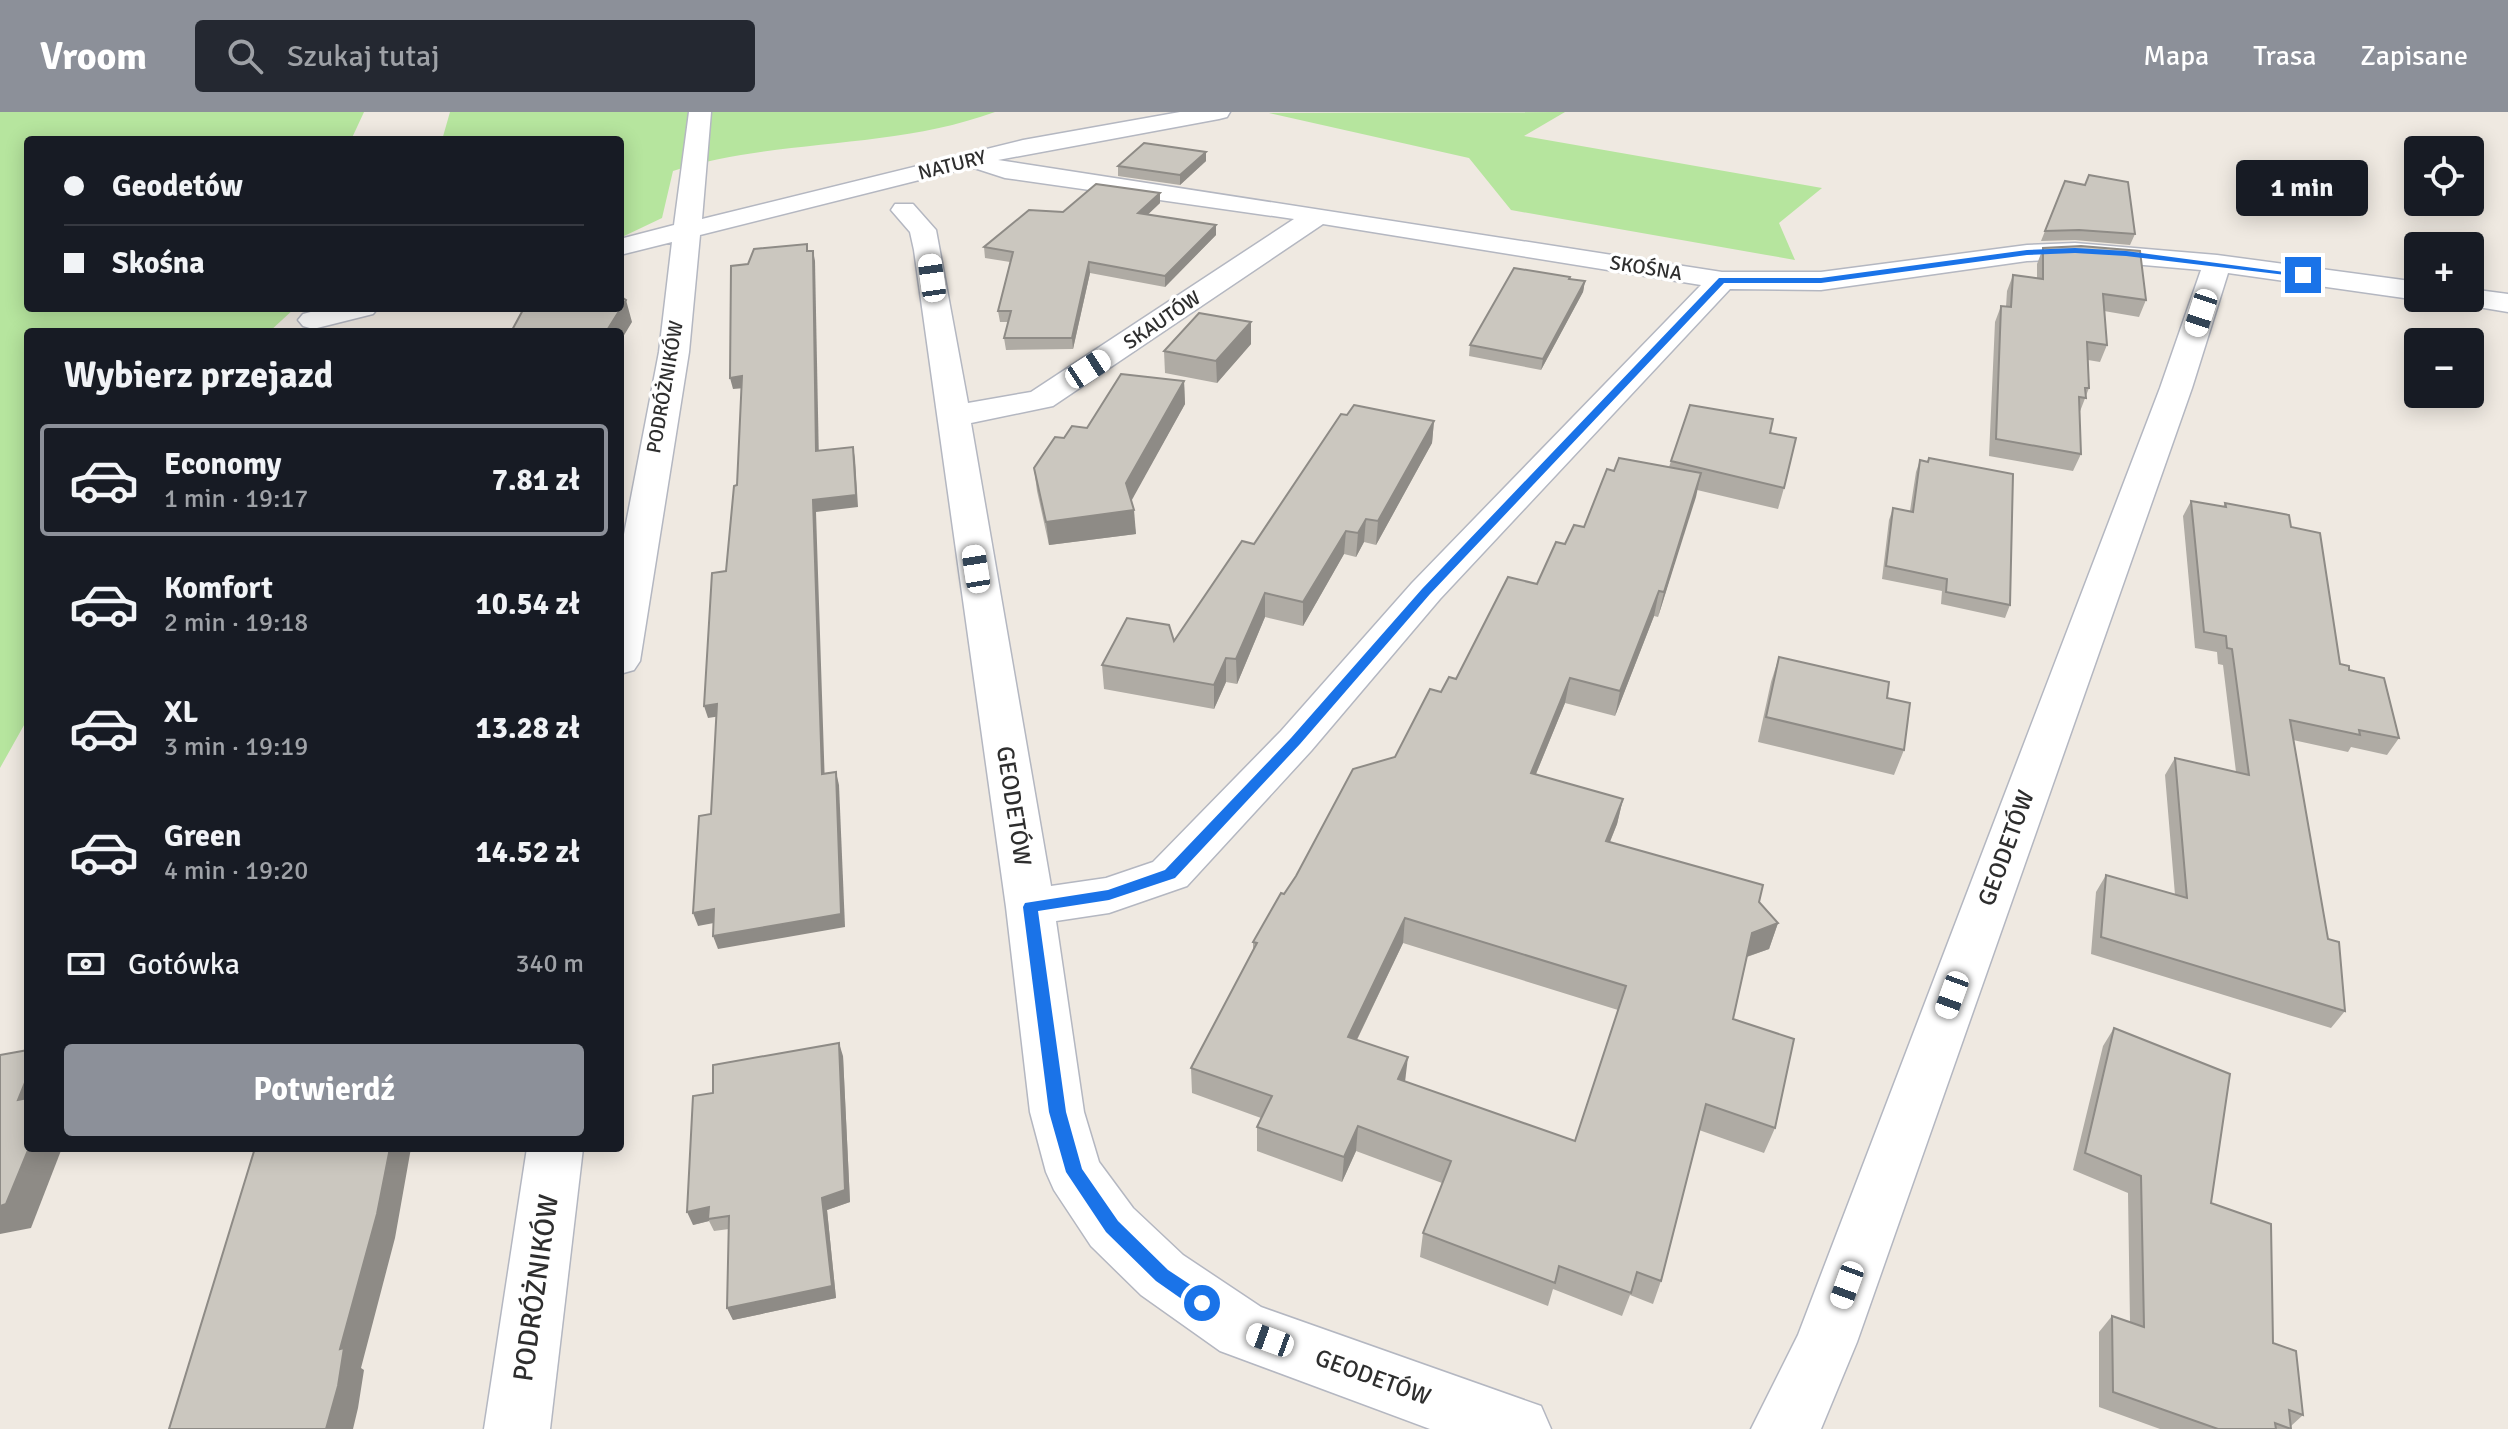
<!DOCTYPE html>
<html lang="pl">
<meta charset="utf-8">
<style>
body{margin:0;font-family:Signika,sans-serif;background:#242831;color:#f1f3f6;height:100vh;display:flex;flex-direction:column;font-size:30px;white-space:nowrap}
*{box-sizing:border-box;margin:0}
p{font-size:26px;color:#9ea1a6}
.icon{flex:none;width:44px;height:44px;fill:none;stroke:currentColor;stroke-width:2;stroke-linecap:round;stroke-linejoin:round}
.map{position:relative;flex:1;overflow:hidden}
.panel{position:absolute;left:24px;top:216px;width:600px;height:824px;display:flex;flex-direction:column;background:#171b24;border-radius:8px;box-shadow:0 4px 20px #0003}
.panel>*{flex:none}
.top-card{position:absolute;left:24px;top:24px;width:600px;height:176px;border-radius:8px;box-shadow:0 4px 20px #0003;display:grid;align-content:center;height:176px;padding:0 40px;background:#171b24}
.controls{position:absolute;left:2404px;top:24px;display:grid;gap:16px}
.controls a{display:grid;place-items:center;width:80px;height:80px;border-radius:8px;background:#171b24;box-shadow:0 4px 20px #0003;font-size:40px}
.end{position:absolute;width:36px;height:36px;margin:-18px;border:10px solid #1a73e8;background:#fff;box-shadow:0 0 0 4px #fff}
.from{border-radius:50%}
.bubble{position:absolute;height:56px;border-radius:8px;background:#171b24;box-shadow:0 4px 20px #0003;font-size:26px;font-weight:700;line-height:56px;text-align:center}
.car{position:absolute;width:24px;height:48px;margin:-24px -12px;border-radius:10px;box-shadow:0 0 6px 2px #0007;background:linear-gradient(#fff 24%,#345 0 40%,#fff 0 76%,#345 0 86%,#fff 0)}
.top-card b{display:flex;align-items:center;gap:28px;height:76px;font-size:30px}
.top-card b+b{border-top:2px solid #363941}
.top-card i{width:20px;height:20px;background:#f1f3f6}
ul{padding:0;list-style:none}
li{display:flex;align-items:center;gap:24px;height:112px;margin:0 16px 12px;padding:0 24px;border:4px solid transparent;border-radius:8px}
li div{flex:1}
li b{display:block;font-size:30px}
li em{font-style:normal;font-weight:700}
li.on{border-color:#8c9099}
li>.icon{width:72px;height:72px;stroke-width:1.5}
h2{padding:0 40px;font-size:36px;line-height:96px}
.pay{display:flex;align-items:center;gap:20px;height:88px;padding:0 40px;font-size:30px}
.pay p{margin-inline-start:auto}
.primary-button{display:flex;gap:16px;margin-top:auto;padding:16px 40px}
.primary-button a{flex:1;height:92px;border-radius:8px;background:#8c9099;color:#fff;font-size:32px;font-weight:700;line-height:92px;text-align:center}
header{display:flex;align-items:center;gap:48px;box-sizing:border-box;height:112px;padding:0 40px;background:#8c9099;color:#fff}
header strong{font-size:38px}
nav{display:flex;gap:44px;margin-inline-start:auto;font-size:28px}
.search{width:560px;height:72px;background:#242831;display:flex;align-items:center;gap:20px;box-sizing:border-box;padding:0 28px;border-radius:8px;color:#9ea1a6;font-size:30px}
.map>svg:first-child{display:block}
.green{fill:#b6e59e}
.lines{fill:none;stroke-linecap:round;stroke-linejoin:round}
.street-casing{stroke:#b4b7c1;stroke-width:3}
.street{fill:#fff;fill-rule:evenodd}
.wall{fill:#afaba4;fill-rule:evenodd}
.shaded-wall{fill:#8e8b86}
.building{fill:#cbc7bf;stroke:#8e8b86;stroke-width:2;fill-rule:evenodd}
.route{fill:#1a73e8}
.labels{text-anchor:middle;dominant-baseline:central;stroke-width:7;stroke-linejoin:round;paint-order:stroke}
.far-street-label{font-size:20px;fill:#2e2e2e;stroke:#fff}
.street-label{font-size:24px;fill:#2e2e2e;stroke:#fff}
.near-street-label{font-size:28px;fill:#2e2e2e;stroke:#fff}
</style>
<header>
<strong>Vroom</strong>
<div class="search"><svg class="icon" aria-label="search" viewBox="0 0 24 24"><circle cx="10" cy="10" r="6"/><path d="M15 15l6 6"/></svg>Szukaj tutaj</div>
<nav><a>Mapa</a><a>Trasa</a><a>Zapisane</a></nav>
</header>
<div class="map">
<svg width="2508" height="1317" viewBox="0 0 2508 1317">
<rect width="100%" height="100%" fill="#efe9e1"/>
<!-- green -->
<g class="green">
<polygon points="0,0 364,0 351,28 28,28 28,196 295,196 269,220 28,220 28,606 0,656"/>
<path d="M450 0H995C891 38 777 26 673 59L662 106 620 126V28H442Z"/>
<polygon points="1565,0 1524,24 1822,76 1779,111 1795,148 1511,98 1469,46 1269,1"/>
</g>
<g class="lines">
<!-- street casing -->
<g class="street-casing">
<g id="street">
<path d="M689 0H711L702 107 1023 28 1180 0H1230L1227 5 1219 7 998 48 1722 160H1821L2027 133 2075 131 2217 143 2418 170V186H2424L2418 188 2228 161 2192 276 1857 1230 1821 1317H1751L1798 1223 2160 276 2201 158 2075 147 2027 149 1821 178 1730 177 1440 487 1311 639 1187 774 1109 801 1056 809 1084 1000 1099 1050 1133 1096 1183 1143 1261 1195 1541 1294 1551 1317H1430L1220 1239 1141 1183 1091 1134 1054 1078 1046 1060 1030 1000 1006 795 914 138 910 120 891 98 895 92H913L936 118 968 291 1031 280 1294 107 1005 66 971 55 700 123 689 240 640 549 634 558 620 562V443L659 240 672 130 620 143V127L674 113ZM1323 112 1701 173 1412 471 1281 619 1153 750 1106 766 1051 774 971 311 1053 294Z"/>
<polygon points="2470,177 2508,182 2508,200 2460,192 2456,186 2470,186"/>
<polygon points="326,196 378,196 373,202 313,217 303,214 298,208 303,202"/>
<polygon points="527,1036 583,1036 550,1317 484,1317"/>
</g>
</g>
<!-- street -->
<use href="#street" class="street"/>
</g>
<!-- wall -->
<g class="wall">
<polygon points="1206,40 1206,49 1180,73 1118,64 1118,54"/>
<polygon points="2065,69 2135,122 2130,133 2075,128 2041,129"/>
<polygon points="1160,91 1148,102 1216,123 1165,175 1090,161 1073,237 1006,238 1004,226 1008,210 1000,210 998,199 1010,150 985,146 984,135 1063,100"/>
<polygon points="2043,136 2146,188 2139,205 2104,199 2107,233 2100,250 2088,248 2089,276 2079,302 2081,342 2073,359 1989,344 1995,210 2001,194 2006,195 2007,179 2013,163 2037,167 2037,152"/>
<polygon points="1570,165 1570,167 1585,169 1583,180 1541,258 1469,244 1470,233"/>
<polygon points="1251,232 1217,271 1165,261 1164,239"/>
<polygon points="1184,269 1185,292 1131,388 1136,422 1049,433 1037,379 1034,356 1087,316"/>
<polygon points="1347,303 1434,309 1432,331 1376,433 1364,430 1356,445 1344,442 1303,514 1265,505 1237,572 1226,570 1214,597 1104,577 1102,553 1174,529 1254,432"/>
<path d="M1770 321 1784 376 1778 397 1697 378 1658 505 1654 504 1615 604 1565 591 1536 662 1623 687 1617 712 1610 730 1759 790 1778 811 1769 837 1747 845 1733 907 1775 1016 1764 1041 1699 1018 1661 1169 1653 1192 1630 1183 1622 1204 1553 1177 1548 1194 1420 1145 1423 1121 1442 1071 1356 1039 1342 1070 1257 1039V1015L1261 1006 1192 981 1191 956 1253 839V830L1284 782 1395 645 1441 580 1456 567 1537 472 1565 432 1584 415 1614 359 1669 355 1671 349ZM1403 831 1618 898 1575 1029 1405 970 1357 928Z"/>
<polygon points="1920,348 2010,493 2005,506 1941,492 1942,479 1882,467 1889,408 1893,396 1910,399 1916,360"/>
<polygon points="2191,389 2223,395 2225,391 2291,415 2340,552 2349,558 2399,626 2387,643 2351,635 2348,640 2293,628 2328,827 2345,899 2331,916 2091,842 2096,780 2106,763 2175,783 2165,663 2175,646 2236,660 2223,553 2218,552 2217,540 2195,536 2183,404"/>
<polygon points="1779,545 1887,586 1904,638 1894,663 1758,630 1771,570"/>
<polygon points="2114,916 2211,1091 2303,1303 2291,1314 2291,1317 2160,1317 2099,1295 2099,1220 2112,1204 2130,1210 2128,1081 2073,1058 2103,934"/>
<polygon points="843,944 850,1090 827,1098 836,1186 733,1208 727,1196 729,1117 714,1119 709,1109 693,1113 713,981"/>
</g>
<!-- shaded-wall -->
<g class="shaded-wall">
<polygon points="1206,40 1206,49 1180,73 1180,63"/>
<polygon points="1160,81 1160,91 1139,111 1138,101"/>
<polygon points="1216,113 1216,123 1165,175 1165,164"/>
<polygon points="813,139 815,149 819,351 816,339"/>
<polygon points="1089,150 1090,161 1073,237 1072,226"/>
<polygon points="1585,169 1583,180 1541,258 1543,247"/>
<polygon points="626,188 632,210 620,230 620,220 606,220"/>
<polygon points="1251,210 1251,232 1217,271 1216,249"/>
<polygon points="742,264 745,276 733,277 730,266"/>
<polygon points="1184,269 1185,292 1128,395 1126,371"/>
<polygon points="1434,309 1432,331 1376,433 1378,409"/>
<polygon points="853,335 855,347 858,395 816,400 825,675 822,662 813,388"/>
<polygon points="1701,361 1696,385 1658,505 1664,480"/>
<polygon points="1134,398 1136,422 1049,433 1046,410"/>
<polygon points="1366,407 1364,430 1356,445 1358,421"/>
<polygon points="1346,419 1344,442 1303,514 1303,490"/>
<polygon points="1659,479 1654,504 1615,604 1620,579"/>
<polygon points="1265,481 1265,505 1237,572 1236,547"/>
<polygon points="1226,546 1226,570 1214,597 1214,573"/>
<polygon points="1570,566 1565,591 1526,686 1531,661"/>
<polygon points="717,592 721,604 708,606 704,594"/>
<polygon points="836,660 839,673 845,815 718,837 713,824"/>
<polygon points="1623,687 1617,712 1600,754 1606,729"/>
<polygon points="714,797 719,810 698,814 693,801"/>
<polygon points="1405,806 1403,831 1346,950 1348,925"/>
<polygon points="1778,811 1769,837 1743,846 1752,821"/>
<polygon points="839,931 843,944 850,1090 827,1098 836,1186 733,1208 727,1196 822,1086"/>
<polygon points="1408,945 1405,970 1398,967"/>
<polygon points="28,963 28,999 18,988"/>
<polygon points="1358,1014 1356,1039 1342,1070 1344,1045"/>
<polygon points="29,1036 62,1036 31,1116 0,1122 0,1094"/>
<polygon points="390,1036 411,1036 395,1126 361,1256 364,1258 358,1296 353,1317 326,1317 340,1237"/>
<polygon points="709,1095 709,1109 693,1113 687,1100"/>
</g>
<!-- building -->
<g class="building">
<polygon points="1144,31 1206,40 1180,63 1118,54"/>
<polygon points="2089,63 2128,70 2135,122 2079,118 2045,119 2065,69 2085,73"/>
<polygon points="1096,72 1160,81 1138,101 1216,113 1165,164 1089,150 1072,226 1004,226 1011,199 998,199 1013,140 984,135 1029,98 1063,100"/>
<polygon points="807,132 807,139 813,139 816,339 853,335 856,383 813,388 822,662 836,660 841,802 713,824 714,797 693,801 699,704 711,702 717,592 704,594 712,461 726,459 734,374 737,373 742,264 730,266 731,154 748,152 754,137"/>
<polygon points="2081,134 2140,139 2146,188 2103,182 2107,233 2087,230 2089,276 2085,276 2086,286 2079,285 2081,342 1996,327 2001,194 2011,195 2013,163 2043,167 2043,136"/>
<polygon points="1514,156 1570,165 1569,167 1585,169 1543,247 1470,233"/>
<polygon points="620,184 626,188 606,220 511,220 524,196 620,196"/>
<polygon points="1199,201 1251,210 1216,249 1164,239"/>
<polygon points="1121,262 1184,269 1126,371 1134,398 1046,410 1034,356 1055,325 1064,326 1072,314 1087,316"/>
<polygon points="1354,293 1434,309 1378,409 1366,407 1358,421 1346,419 1303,490 1265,481 1236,547 1226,546 1214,573 1102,553 1127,506 1169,513 1174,529 1242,429 1254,432 1341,302 1347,303"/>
<polygon points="1690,293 1773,307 1770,321 1796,326 1784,376 1671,349"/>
<path d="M1619 346 1701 361 1664 480 1659 479 1620 579 1570 566 1531 661 1623 687 1606 729 1763 773 1759 790 1778 811 1752 821 1733 907 1794 927 1775 1016 1706 992 1661 1169 1637 1160 1631 1181 1559 1154 1555 1171 1423 1121 1451 1049 1358 1014 1344 1045 1257 1015 1272 984 1191 956 1257 831 1253 830 1281 781 1284 782 1296 764 1353 657 1395 645 1430 577 1441 580 1449 565 1456 567 1508 465 1537 472 1556 430 1565 432 1574 413 1584 415 1607 357 1614 359ZM1405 806 1626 874 1575 1029 1398 967 1408 945 1348 925Z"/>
<polygon points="1929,346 2013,362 2010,493 1946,480 1947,467 1886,454 1893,396 1913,400 1920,348 1928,350"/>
<polygon points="2191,389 2226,395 2225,391 2289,403 2291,415 2320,421 2340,552 2349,554 2349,558 2384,566 2399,626 2359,618 2360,623 2290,608 2328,827 2339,830 2345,899 2101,825 2106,763 2187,786 2175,646 2249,663 2232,537 2227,536 2226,524 2204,520"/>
<polygon points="1779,545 1889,570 1887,586 1910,591 1904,638 1766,605"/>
<polygon points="2114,916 2230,962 2211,1091 2271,1112 2273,1231 2296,1239 2303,1303 2289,1298 2291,1317 2275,1311 2276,1317 2218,1317 2113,1280 2112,1204 2144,1215 2141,1064 2085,1041"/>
<polygon points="839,931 845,1078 822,1086 832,1174 727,1196 729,1104 708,1107 709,1095 687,1100 693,984 713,981 713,953"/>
<polygon points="28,938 28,963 18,988 28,986 29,1036 6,1092 0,1094 0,943"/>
<polygon points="255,1036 390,1036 377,1102 340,1237 344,1236 338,1274 326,1317 169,1317"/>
</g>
<!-- route -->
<polygon class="route" points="2075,136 2126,139 2307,163 2303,165 2126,144 2075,141 2027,143 1821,171 1724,171 1430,482 1300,632 1175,766 1109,788 1038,799 1066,1000 1082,1057 1118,1109 1168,1158 1209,1185 1211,1191 1209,1197 1202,1199 1196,1197 1156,1169 1106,1120 1066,1060 1049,1000 1023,795 1025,791 1108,778 1165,758 1291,626 1422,477 1719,166 1821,166 2027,138"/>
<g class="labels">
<!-- far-street labels -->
<g class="far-street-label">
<text transform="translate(952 53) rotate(-14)">NATURY</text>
<text transform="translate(1646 156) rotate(9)">SKOŚNA</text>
<text transform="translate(1162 208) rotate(-34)">SKAUTÓW</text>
<text transform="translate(665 275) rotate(-80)">PODRÓŻNIKÓW</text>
</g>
<!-- street labels -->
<g class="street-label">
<text transform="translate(1014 694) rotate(81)">GEODETÓW</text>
<text transform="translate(2006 736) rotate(-70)">GEODETÓW</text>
<text transform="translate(1373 1265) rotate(20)">GEODETÓW</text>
</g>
<!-- near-street labels -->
<g class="near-street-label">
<text transform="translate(536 1176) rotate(-82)">PODRÓŻNIKÓW</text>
</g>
</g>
</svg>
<div class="controls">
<a><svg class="icon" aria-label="locate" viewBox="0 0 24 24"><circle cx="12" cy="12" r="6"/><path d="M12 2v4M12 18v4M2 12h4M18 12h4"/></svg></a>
<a>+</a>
<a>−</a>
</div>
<i class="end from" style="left:1202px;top:1191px"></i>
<i class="end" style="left:2303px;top:163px"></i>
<div class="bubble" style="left:2236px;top:48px;width:132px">1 min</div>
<i class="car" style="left:932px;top:166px;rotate:352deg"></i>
<i class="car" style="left:2201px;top:201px;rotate:198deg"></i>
<i class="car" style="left:1088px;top:257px;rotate:57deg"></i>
<i class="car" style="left:976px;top:457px;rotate:351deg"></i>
<i class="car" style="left:1952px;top:883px;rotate:200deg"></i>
<i class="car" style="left:1847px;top:1173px;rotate:200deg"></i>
<i class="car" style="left:1270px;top:1228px;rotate:290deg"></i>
<div class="top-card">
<b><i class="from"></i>Geodetów</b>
<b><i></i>Skośna</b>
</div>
<section class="panel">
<h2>Wybierz przejazd</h2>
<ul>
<li class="on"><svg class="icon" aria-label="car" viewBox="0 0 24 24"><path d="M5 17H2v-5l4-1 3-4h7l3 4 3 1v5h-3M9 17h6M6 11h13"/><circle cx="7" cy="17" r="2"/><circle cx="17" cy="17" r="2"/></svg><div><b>Economy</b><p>1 min · 19:17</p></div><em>7.81 zł</em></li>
<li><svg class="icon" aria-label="car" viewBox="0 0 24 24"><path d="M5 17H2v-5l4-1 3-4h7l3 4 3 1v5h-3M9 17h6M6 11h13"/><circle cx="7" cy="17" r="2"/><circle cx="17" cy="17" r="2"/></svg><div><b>Komfort</b><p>2 min · 19:18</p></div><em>10.54 zł</em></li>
<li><svg class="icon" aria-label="car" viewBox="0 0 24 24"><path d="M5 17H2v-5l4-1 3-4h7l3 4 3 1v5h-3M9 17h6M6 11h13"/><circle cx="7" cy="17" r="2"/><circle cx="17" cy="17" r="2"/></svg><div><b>XL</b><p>3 min · 19:19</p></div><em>13.28 zł</em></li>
<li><svg class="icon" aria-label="car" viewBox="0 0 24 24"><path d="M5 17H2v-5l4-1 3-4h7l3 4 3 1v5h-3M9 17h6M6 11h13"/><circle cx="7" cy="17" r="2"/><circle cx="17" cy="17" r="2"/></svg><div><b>Green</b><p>4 min · 19:20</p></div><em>14.52 zł</em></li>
</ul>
<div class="pay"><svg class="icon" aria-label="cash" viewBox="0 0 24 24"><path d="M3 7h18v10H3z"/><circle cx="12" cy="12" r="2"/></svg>Gotówka<p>340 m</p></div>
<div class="primary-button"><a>Potwierdź</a></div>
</section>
</div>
